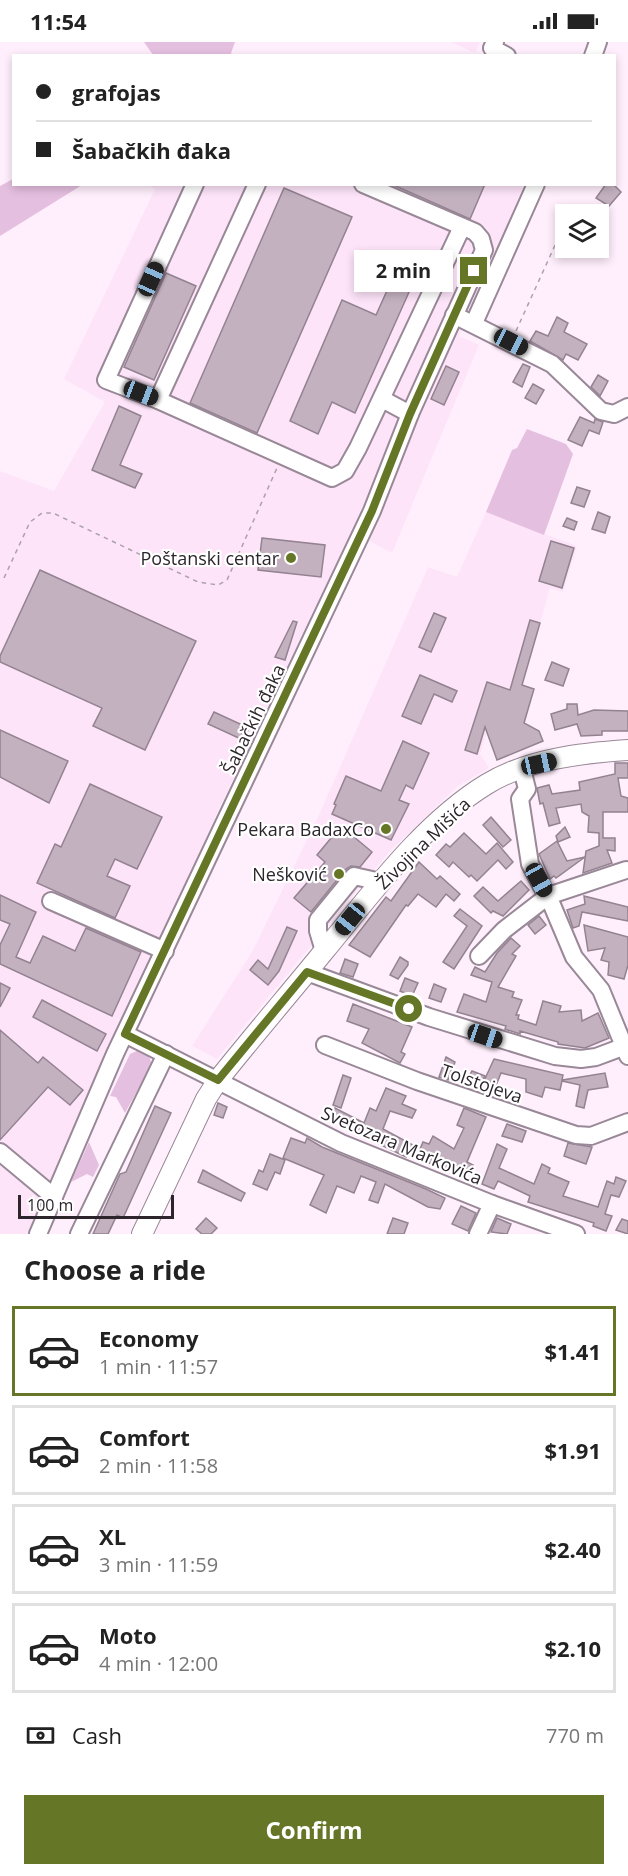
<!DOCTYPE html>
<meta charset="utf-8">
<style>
body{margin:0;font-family:"Open Sans",sans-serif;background:#f6f6f6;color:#222;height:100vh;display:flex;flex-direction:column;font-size:22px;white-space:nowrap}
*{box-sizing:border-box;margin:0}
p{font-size:20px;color:#767676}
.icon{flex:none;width:33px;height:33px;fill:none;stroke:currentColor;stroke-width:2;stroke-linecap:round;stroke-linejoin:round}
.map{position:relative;height:1192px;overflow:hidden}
.drawer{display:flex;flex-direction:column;background:#fff;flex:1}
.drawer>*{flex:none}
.top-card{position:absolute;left:12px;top:12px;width:604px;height:132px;border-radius:0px;box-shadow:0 3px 9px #0003;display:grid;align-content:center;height:132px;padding:0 24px;background:#fff}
.fabs{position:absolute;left:555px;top:162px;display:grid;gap:12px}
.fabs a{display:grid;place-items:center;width:54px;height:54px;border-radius:0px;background:#fff;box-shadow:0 3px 9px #0003;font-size:30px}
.scale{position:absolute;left:18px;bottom:15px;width:156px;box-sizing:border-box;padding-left:6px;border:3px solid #2c252b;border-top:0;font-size:16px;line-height:21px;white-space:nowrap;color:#2c252b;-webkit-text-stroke:4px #fff;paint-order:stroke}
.end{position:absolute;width:27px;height:27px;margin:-14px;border:8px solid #657726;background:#fff;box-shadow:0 0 0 3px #fff}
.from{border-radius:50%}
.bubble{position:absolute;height:42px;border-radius:0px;background:#fff;box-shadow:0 3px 9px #0003;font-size:20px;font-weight:700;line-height:42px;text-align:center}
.car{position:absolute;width:18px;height:36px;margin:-18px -9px;border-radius:8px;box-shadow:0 0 4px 2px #0007;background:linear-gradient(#222 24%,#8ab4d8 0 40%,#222 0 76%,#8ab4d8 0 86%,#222 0)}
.top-card b{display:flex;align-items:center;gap:21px;height:57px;font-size:22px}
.top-card b+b{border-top:2px solid #e0e0e0}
.top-card i{width:15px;height:15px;background:#222}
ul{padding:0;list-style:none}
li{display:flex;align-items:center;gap:18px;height:90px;margin:0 12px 9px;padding:0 12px;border:3px solid #e0e0e0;border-radius:0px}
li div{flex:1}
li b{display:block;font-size:22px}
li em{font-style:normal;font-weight:700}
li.on{border-color:#657726}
li>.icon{width:54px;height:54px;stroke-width:1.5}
h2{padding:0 24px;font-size:27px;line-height:72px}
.pay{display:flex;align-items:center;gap:15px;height:66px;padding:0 24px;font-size:22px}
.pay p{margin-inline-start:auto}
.button{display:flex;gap:12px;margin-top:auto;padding:12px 24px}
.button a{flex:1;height:69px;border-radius:0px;background:#657726;color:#fff;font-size:24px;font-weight:700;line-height:69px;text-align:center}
.status{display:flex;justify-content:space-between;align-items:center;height:42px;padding:0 30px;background:#fff;direction:ltr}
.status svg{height:16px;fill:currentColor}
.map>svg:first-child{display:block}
.built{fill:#fde4f9}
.green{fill:#e5bfe0}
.building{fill:#c3b1c0;stroke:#938290;stroke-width:1.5}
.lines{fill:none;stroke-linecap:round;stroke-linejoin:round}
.minor-casing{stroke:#998897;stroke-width:20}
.major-casing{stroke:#998897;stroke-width:22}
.path{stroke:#ada1ab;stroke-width:1.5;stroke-dasharray:4.5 4.5;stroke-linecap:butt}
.minor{stroke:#fff;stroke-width:16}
.major{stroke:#fff;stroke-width:20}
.route{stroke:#657726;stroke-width:8}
.poi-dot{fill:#657726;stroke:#fff;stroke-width:2}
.labels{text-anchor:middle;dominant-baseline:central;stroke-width:4.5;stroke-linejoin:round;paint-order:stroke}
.poi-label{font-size:18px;fill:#2c252b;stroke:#fff;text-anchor:end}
.street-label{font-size:18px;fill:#2c252b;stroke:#fff}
</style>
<div class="status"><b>11:54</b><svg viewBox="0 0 49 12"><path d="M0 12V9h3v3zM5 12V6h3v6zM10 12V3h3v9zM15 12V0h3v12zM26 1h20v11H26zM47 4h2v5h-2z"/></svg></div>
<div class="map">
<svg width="628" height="1192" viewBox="0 0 628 1192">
<rect width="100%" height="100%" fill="#ffeffc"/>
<!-- built -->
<g class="built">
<polygon points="451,0 480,0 475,11"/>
<polygon points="518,142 523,145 459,294 479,303 392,511 352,490 217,771 29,1192 0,1192 0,429 54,449 105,360 64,337 155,147 148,143"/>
<polygon points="486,470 577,504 563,550 550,546 514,674 494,668 480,712 489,726 458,744 390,809 217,1017 192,1004 252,910 318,775 428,525 457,535"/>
</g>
<!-- green -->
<g class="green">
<polygon points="144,0 235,0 230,14 153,13"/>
<polygon points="13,137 14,142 82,143 0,194 0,144"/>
<polygon points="527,387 566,402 573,412 544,493 486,470 512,408 517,406"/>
<polygon points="139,1008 148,1012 152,1022 125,1071 116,1055 110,1054 130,1012"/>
<polygon points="89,1100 99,1123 93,1135 87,1132 71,1140"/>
</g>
<!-- building -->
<g class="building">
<polygon points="391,142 485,142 470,177"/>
<polygon points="606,142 613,142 621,150 609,164 596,156"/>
<polygon points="284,146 352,175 257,391 190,361"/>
<polygon points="399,222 418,230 355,371 332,360 318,392 290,379 342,258 376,273"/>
<polygon points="166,231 196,244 154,338 124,325"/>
<polygon points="557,275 568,281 564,290 587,302 578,318 566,312 563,318 530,299 536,289 548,294"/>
<polygon points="523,322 530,325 522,345 513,340"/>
<polygon points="446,324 459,330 444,363 431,357"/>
<polygon points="598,333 608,339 600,354 591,345"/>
<polygon points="533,342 544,348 536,362 525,356"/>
<polygon points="119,364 141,374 120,423 142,432 135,446 92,428"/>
<polygon points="580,375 594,381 595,377 603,380 599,392 589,388 582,404 568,398"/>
<polygon points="577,445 590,449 584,465 571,461"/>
<polygon points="598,470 610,475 605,491 592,487"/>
<polygon points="567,476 577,480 574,488 563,484"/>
<polygon points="262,496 325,503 321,535 258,528"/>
<polygon points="551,499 574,506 562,546 539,539"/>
<polygon points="40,528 196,599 145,708 93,684 102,666 0,620 0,614"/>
<polygon points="434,571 446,576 431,610 419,605"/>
<polygon points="530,578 540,581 522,643 534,647 524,681 539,689 543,699 497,718 485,685 477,712 465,708 487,640 510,648"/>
<polygon points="293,579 297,580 285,618 275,615"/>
<polygon points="552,620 569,627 563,644 545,638"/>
<polygon points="420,633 457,649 452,660 434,652 421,682 402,674"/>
<polygon points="567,662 577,662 578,673 594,668 628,669 628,689 602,689 602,693 581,694 577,682 555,688 551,672 567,667"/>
<polygon points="214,670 249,686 243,698 208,682"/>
<polygon points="0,688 68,719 49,761 0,735"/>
<polygon points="403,699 429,711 413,747 406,743 399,758 409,762 391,798 332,772 336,763 334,762 346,734 381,749"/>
<polygon points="615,721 628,721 628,736 618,736 621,754 628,756 628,770 603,770 603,796 615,796 615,809 607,808 612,821 583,831 586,809 599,804 599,791 588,790 589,774 582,770 581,762 556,766 560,781 549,784 543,761 540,762 537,746 549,743 552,752 580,748 579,740 615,732"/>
<polygon points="90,742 162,775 137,827 115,817 107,834 130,844 115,876 37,841 55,802 61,805"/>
<polygon points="491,775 511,798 503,805 483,783"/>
<polygon points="341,784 372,810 360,825 351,824 346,827 311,870 294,856 325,820 317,813"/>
<polygon points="565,785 570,795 558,800 556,794"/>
<polygon points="464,791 486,812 497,801 513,820 506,827 498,818 477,839 471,833 469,835 453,820 449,825 436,813 446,802 450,805"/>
<polygon points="557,799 567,819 585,815 556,836 554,834 550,837 539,812"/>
<polygon points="419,820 437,837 440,834 460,852 454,859 446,852 436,865 418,852 408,864 406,863 370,915 349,903 386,855 391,859"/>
<polygon points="521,839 529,848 503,874 493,869 491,871 474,854 483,845 498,859"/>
<polygon points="0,853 36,870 16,915 30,921 43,894 75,909 86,886 141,910 112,974 0,922 0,903 10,882 0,878"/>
<polygon points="584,854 628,865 628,879 582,870 579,884 573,886 567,868 585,862"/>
<polygon points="460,867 482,884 454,927 443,920 467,884 454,874"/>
<polygon points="539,874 546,883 535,892 528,883"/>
<polygon points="584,883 628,895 628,923 624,937 608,933 609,920 601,918 605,906 588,909"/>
<polygon points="287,885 297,889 279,929 268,943 250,928 258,918 268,927"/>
<polygon points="511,896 520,904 512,912 516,914 498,945 514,950 512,955 522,958 516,973 519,973 518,977 536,983 543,959 561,964 559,970 581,968 582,979 598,971 609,996 585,1006 558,1002 558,1000 520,989 520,992 505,987 506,984 457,970 464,952 486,960 492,940 471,933 475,925 485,930 497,911"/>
<polygon points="400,915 408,920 408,923 398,937 390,933"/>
<polygon points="345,917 358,922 353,935 340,931"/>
<polygon points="405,936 418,941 412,954 400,949"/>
<polygon points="0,941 10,946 0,965"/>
<polygon points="434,942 446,947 441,960 429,956"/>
<polygon points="42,958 106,992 97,1009 33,975"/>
<polygon points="353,962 412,985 401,1010 405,1012 400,1021 362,1001 369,987 347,979"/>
<polygon points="0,988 38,1021 43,1015 83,1048 70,1063 48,1045 0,1098"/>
<polygon points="446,1015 455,1020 448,1038 439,1035"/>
<polygon points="494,1017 563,1033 562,1038 605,1031 608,1045 588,1048 584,1066 576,1064 580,1043 562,1039 560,1048 545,1045 542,1055 526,1050 526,1037 501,1031 495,1046 483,1041"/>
<polygon points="472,1029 485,1034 478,1047 466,1040"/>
<polygon points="343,1033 351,1036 341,1066 333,1063"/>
<polygon points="386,1046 406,1054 402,1062 416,1068 412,1076 390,1069 383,1087 420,1107 423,1100 429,1102 433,1094 454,1107 464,1086 457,1083 464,1066 486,1075 467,1120 473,1123 469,1131 449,1122 446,1129 408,1111 406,1115 352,1089 354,1086 331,1078 335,1066 364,1081 370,1066 376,1069"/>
<polygon points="218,1061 227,1065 223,1076 214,1073"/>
<polygon points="155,1064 171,1071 123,1176 117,1173 108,1192 93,1192 120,1132 126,1130"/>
<polygon points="507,1082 526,1089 522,1100 502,1094"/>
<polygon points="291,1096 305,1101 307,1096 322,1105 426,1147 445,1156 440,1167 428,1165 385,1142 378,1161 369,1158 376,1140 361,1134 354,1151 337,1144 326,1171 310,1163 324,1133 283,1116"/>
<polygon points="568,1101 592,1105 586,1122 564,1114"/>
<polygon points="497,1102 507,1107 499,1126 534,1142 542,1122 550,1126 548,1131 569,1140 563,1154 598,1165 607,1139 614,1142 616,1135 626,1139 619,1155 611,1153 605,1172 612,1174 606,1189 593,1184 594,1181 528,1160 530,1154 498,1139 494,1147 482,1142"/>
<polygon points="270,1112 285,1118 280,1132 275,1130 267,1148 253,1142 259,1128 263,1130"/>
<polygon points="203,1128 245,1151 241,1159 198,1140"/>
<polygon points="461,1164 476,1171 468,1189 452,1182"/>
<polygon points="206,1176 217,1186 211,1192 202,1192 196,1187"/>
<polygon points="393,1176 408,1181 404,1192 387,1192"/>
<polygon points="497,1176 511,1182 507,1192 491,1190"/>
<polygon points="622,1177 628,1179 628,1192 616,1188"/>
</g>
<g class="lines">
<!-- minor casing -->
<g class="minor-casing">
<g id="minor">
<polyline points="495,0 492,6 507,14"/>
<polyline points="593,14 598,0"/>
<polyline points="257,142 158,358 332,436 345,429 358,406 462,185"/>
<polyline points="454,273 552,322 601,369 614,372 628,365"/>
<polyline points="474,281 536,142"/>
<polyline points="382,357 410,372"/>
<polyline points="158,358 106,338 195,142"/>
<polyline points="522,727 527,747 520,757 530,822 552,863 574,915 601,948 628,1014"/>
<polyline points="51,859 165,909"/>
<polyline points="324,909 318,889 318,878 354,834 381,840"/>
<polyline points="479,914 504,888 548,854 626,828"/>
<polyline points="307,930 429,975 555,1014 581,1017 596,1015 628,1003"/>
<polyline points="125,992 341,1101 492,1162 576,1192"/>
<polyline points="325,1003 417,1039 576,1093 591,1094 628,1080"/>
<polyline points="0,1110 54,1155"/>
<polyline points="38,1192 115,1012 372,469 410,372 484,208 481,197 475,190 363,142"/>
<polyline points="79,1192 166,1012"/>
<polyline points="478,1192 492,1162"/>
</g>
</g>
<!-- major casing -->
<g class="major-casing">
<path id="major" d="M142 1192 206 1057 218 1038C253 994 290 951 325 908 372 851 423 781 487 742 528 717 582 711 628 708"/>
</g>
<!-- path -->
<g class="path">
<polyline points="569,172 572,167"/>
<polyline points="516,289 566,179"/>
<polyline points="4,536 30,480 42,471 53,471 198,540 218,543 227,538 277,426"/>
</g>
<!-- minor -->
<use href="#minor" class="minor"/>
<!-- major -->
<use href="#major" class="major"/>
</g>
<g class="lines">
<!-- route -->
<polyline class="route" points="409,967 307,930 218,1038 125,992 372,469 410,372 474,229"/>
</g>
<!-- markers -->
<g class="poi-dot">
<circle cx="291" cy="516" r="6"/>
<circle cx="386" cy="787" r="6"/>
<circle cx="339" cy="832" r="6"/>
</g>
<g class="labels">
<!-- poi labels -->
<g class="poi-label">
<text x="279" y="516">Poštanski centar</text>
<text x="374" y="787">Pekara BadaxCo</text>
<text x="327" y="832">Nešković</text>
</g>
<!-- street labels -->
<g class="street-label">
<text transform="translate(253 677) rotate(-64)">Šabačkih đaka</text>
<text transform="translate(423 801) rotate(-44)">Živojina Mišića</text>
<text transform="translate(482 1041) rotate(19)">Tolstojeva</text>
<text transform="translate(402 1103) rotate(23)">Svetozara Markovića</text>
</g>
</g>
</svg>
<div class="fabs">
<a><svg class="icon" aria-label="layers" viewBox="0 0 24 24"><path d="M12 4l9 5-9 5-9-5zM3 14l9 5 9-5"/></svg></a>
</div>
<div class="scale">100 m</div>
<i class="end from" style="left:409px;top:967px"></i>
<i class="end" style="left:474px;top:229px"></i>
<div class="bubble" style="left:354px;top:208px;width:99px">2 min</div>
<i class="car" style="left:151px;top:237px;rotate:24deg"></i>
<i class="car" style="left:511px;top:300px;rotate:117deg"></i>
<i class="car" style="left:141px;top:351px;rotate:111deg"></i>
<i class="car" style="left:539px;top:722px;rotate:78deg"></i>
<i class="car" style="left:539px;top:838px;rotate:151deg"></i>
<i class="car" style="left:350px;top:877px;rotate:219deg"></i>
<i class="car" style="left:485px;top:994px;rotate:109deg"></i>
<div class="top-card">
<b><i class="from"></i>grafojas</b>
<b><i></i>Šabačkih đaka</b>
</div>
</div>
<section class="drawer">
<h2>Choose a ride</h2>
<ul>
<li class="on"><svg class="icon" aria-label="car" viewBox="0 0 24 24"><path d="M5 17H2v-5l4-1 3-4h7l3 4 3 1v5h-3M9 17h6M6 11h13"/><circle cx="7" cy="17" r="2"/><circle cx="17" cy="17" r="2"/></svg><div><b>Economy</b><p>1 min · 11:57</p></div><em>$1.41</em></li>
<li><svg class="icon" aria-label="car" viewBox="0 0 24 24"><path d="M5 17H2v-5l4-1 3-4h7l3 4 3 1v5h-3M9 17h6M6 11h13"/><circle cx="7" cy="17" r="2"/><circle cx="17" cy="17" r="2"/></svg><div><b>Comfort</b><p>2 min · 11:58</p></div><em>$1.91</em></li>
<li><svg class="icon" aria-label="car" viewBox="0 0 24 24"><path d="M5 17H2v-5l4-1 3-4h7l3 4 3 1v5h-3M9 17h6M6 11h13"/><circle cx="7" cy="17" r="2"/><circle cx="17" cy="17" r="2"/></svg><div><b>XL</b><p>3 min · 11:59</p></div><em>$2.40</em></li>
<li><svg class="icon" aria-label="car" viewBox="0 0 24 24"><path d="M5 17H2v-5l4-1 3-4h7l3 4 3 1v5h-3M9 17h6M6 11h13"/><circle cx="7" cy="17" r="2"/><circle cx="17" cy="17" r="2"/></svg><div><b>Moto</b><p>4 min · 12:00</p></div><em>$2.10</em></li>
</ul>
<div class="pay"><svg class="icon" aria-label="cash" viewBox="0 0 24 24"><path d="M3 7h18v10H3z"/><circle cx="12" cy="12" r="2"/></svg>Cash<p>770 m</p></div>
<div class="button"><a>Confirm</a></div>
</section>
